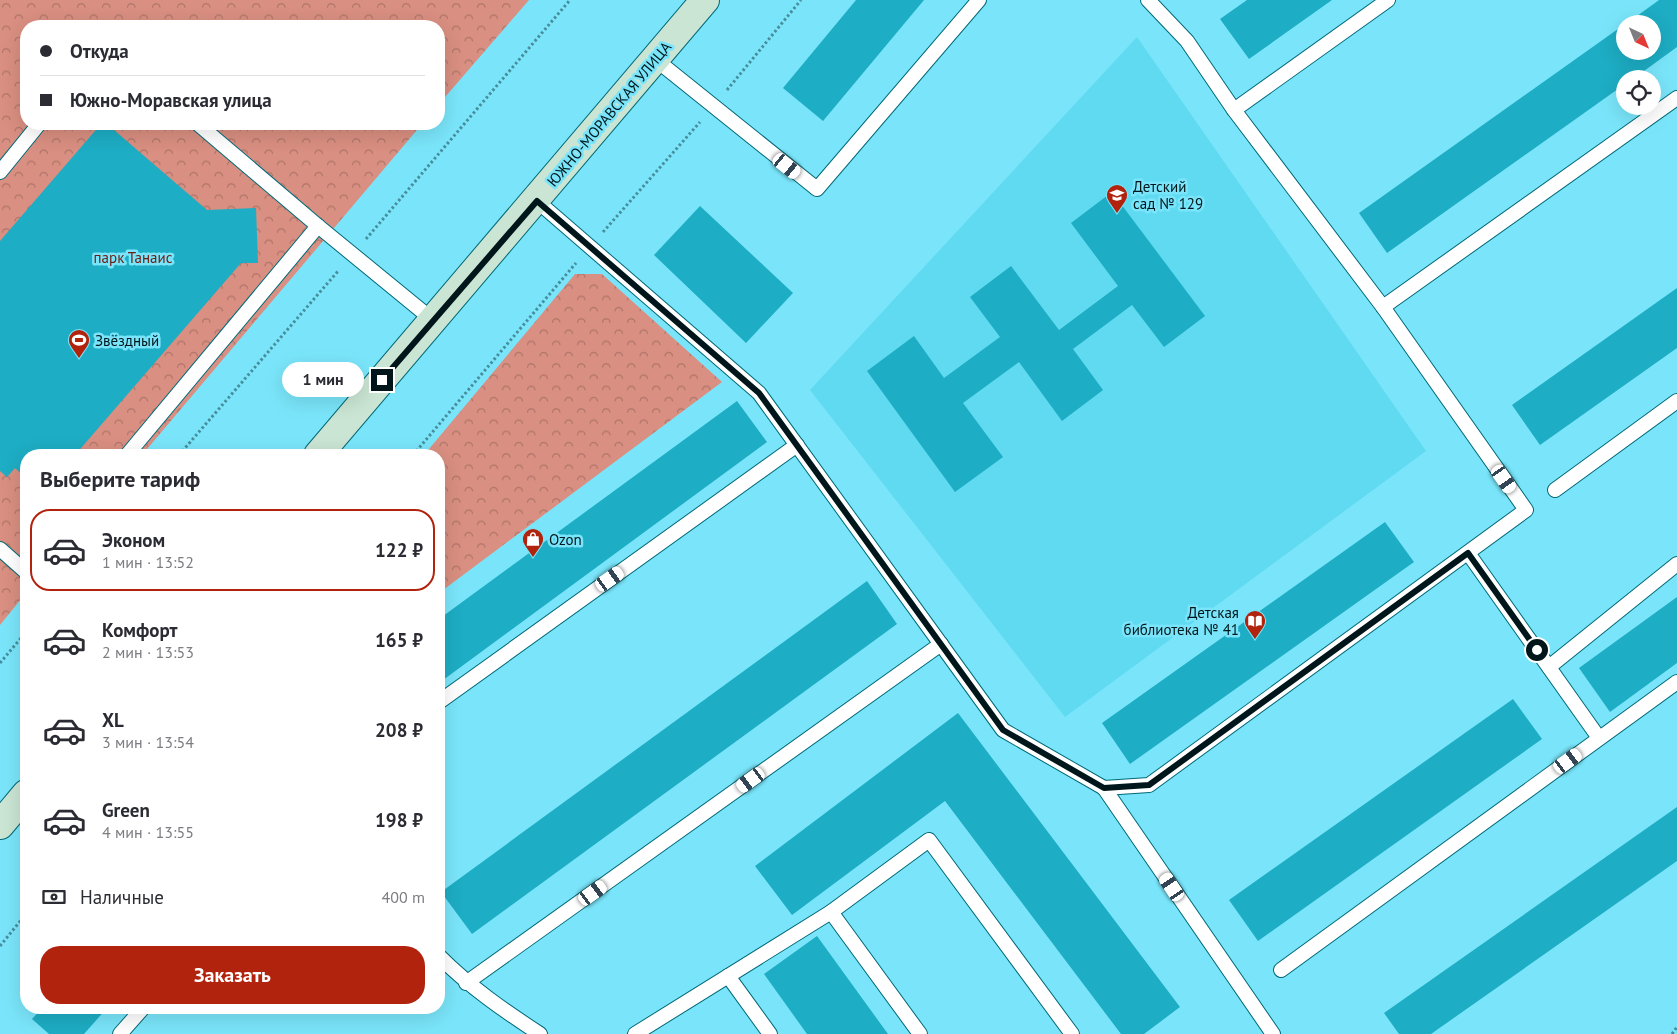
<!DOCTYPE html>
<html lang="ru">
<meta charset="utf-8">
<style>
body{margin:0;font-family:"PT Sans",sans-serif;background:#f2f2f3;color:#2b2b33;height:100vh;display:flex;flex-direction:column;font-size:19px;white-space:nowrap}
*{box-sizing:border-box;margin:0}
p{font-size:16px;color:#7c7c81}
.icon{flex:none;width:28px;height:28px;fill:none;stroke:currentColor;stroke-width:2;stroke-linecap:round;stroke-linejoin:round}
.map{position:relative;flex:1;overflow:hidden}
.panel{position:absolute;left:20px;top:449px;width:425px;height:565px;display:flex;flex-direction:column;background:#fff;border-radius:20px;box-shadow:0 5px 20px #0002}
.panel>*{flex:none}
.banner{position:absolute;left:20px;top:20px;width:425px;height:110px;border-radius:20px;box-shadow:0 5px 20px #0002;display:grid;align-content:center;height:110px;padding:0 20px;background:#fff}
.needle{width:32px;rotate:137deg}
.fabs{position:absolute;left:1616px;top:15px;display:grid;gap:10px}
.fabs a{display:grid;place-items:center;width:45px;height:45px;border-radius:50%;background:#fff;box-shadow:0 5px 20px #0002;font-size:25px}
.end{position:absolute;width:22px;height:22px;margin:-11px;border:6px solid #01161a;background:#fff;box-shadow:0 0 0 2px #fff}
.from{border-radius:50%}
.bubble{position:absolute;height:35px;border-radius:18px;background:#fff;box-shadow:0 5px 20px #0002;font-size:16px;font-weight:700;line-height:35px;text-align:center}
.car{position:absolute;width:15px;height:30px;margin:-15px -8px;border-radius:6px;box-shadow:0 0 4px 1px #0007;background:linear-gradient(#fff 24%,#345 0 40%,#fff 0 76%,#345 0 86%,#fff 0)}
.banner b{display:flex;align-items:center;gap:18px;height:48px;font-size:19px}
.banner b+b{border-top:1px solid #e1e1e2}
.banner i{width:12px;height:12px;background:#2b2b33}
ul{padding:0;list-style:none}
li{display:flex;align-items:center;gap:15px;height:82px;margin:0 10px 8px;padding:0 10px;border:2px solid transparent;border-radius:20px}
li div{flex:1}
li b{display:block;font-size:19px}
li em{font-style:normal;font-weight:700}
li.current{border-color:#b1230d}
li>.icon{width:45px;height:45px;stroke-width:1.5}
h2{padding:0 20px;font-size:22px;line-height:60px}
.pay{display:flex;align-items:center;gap:12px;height:55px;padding:0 20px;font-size:19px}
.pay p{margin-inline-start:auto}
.action{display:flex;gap:10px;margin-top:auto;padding:10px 20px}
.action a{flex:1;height:58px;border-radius:20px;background:#b1230d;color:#fff;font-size:20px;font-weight:700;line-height:58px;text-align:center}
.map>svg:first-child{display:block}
.built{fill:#5fdaf1}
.park{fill:url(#park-crowns)}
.building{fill:#1dadc4}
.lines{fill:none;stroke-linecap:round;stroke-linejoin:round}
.service-casing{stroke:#016977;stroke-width:16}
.secondary-casing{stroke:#016977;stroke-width:30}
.path{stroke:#478e9c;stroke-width:3;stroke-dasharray:2.5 2.5;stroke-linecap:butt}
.service{stroke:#fff;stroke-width:14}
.secondary{stroke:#cae5d3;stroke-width:28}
.route{stroke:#01161a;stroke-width:6}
.labels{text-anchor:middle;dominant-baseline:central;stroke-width:5;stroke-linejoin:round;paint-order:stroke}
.street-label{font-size:15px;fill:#01161a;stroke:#7ae5fa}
.poi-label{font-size:15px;fill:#01161a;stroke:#7ae5fa;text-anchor:start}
.park-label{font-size:15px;fill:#6c1b0f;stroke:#7ae5fa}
</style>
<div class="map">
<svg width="1677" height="1034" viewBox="0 0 1677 1034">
<defs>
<pattern id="park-crowns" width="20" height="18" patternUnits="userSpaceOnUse" patternTransform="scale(1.25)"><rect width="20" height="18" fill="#d98f81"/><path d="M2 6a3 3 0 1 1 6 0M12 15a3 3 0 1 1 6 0" fill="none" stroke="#ae7469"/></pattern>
</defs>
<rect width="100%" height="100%" fill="#7ae5fa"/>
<!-- built -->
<polygon class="built" points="1137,37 1426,451 1065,717 810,390"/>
<!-- park -->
<g class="park">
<polygon points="0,0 529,0 439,104 439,26 26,26 26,124 422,124 142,455 26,455 26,593 0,625"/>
<polygon points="575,274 602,274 722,382 439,593 439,455 424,455"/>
</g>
<!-- building -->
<g class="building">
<polygon points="856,0 924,0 823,121 783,88"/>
<polygon points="1247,0 1332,0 1249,59 1220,19"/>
<polygon points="1659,0 1677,0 1677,47 1633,79 1625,79 1625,84 1387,253 1359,213 1625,24 1625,51 1652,51 1652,24 1626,24"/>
<polygon points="101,124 107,124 207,210 256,208 258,263 241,263 75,455 26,455 26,478 15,468 7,477 0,471 0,241"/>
<polygon points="1112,192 1205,316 1164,347 1132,305 1073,349 1103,390 1062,421 1019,362 963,403 1003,457 955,492 867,371 914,336 944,378 1000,337 970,297 1011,266 1059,330 1118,286 1071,223"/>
<polygon points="700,206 793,293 746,343 654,255"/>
<polygon points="1677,288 1677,348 1540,445 1512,405"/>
<polygon points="737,401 767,442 439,683 439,619"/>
<polygon points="1385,522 1414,562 1130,764 1102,723"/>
<polygon points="867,581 897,624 472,934 441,892"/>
<polygon points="1677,597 1677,663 1610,712 1579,668"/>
<polygon points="1513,699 1542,739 1258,941 1229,900"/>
<polygon points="958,713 1180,1007 1144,1034 1121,1034 945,801 792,915 755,866"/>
<polygon points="1677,807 1677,861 1431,1034 1399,1034 1384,1013"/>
<polygon points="817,936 888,1034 807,1034 764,974"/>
<polygon points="42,1008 107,1008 84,1034 49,1034 32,1019"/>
</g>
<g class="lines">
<!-- service casing -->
<g class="service-casing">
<g id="service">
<polyline points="655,59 817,189 979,0"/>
<polyline points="1234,110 1388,0"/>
<polyline points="198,124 318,226 434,321"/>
<polyline points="0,172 39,124"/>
<polyline points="537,201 759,393 1003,730 1104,788 1149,785 1526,510 1383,307 1234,110 1187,41 1148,0"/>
<polyline points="1383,307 1677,98"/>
<polyline points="127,455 318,226"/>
<polyline points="1555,490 1677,401"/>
<polyline points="0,549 26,572"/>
<polyline points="1468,553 1599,738"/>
<polyline points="1549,667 1677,564"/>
<polyline points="439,702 797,445"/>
<polyline points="1104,788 1273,1034"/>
<polyline points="831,912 920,1034"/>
<path d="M439 956C470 987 503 1010 540 1034"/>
<polyline points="1281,970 1677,682"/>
<polyline points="728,976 770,1034"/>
<polyline points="466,983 941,644"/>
<polyline points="120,1034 143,1008"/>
<polyline points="635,1034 831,912 929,840 1072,1034"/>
</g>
</g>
<!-- secondary casing -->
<g class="secondary-casing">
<g id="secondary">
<polyline points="318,455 705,0"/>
<polyline points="0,825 26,794"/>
</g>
</g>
<!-- path -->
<g class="path">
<polyline points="727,90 801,0"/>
<polyline points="603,232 700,122"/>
<polyline points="366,239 570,0"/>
<polyline points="179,455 339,270"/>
<polyline points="413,455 576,263"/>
<polyline points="0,663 26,632"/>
<polyline points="0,946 26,914"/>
<polyline points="1672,1034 1677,1027"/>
</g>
<!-- service -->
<use href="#service" class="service"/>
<!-- secondary -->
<use href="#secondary" class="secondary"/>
</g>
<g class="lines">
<!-- route -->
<polyline class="route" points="382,380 537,201 759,393 1003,730 1104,788 1149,785 1468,553 1537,650"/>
</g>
<!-- icons -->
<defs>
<g id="school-pin" transform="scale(1.125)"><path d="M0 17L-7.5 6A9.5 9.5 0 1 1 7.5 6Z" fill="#b1230d" stroke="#7ae5fa"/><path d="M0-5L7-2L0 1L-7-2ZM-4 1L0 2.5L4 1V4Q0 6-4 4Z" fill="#fff"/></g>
<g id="stadium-pin" transform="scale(1.125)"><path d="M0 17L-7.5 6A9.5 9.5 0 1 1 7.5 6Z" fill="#b1230d" stroke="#7ae5fa"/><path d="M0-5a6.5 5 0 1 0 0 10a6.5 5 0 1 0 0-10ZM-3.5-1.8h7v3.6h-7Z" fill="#fff"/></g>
<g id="shop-pin" transform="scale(1.125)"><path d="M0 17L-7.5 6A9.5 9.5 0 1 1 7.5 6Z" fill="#b1230d" stroke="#7ae5fa"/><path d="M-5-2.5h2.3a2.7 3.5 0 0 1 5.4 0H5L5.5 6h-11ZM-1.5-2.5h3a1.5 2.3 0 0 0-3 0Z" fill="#fff"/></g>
<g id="library-pin" transform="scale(1.125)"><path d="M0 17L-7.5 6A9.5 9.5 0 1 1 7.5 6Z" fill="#b1230d" stroke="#7ae5fa"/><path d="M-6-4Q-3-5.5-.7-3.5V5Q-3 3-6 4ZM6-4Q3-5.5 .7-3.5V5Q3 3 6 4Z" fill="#fff"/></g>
</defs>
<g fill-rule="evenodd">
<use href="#school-pin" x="1117" y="195"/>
<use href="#stadium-pin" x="79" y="340"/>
<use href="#shop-pin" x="533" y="539"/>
<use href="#library-pin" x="1255" y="621"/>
</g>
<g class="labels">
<!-- street labels -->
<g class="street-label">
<text transform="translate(609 114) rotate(-50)">ЮЖНО-МОРАВСКАЯ УЛИЦА</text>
</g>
<!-- poi labels -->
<g class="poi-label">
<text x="1133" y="186">Детский<tspan x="1133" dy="17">сад № 129</tspan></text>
<text x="95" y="340">Звёздный</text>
<text x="549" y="539">Ozon</text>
<text x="1239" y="612" text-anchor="end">Детская<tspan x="1239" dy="17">библиотека № 41</tspan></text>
</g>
<!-- park labels -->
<g class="park-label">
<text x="133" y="257">парк Танаис</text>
</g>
</g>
</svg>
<div class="fabs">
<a><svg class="needle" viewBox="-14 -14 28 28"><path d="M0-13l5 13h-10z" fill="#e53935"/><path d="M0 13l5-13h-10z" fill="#7c7c81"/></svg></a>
<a><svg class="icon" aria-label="locate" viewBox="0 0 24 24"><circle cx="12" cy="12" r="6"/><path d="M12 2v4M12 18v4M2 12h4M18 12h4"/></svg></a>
</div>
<i class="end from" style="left:1537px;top:650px"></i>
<i class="end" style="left:382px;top:380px"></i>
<div class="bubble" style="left:282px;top:362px;width:82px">1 мин</div>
<i class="car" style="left:787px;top:166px;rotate:129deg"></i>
<i class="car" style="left:1504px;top:479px;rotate:145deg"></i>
<i class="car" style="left:610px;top:579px;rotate:55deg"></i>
<i class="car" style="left:1568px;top:761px;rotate:54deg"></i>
<i class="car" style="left:751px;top:780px;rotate:234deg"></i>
<i class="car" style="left:1172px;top:887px;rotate:326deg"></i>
<i class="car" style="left:593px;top:893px;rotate:54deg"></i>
<div class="banner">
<b><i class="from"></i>Откуда</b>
<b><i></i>Южно-Моравская улица</b>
</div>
<section class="panel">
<h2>Выберите тариф</h2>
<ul>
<li class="current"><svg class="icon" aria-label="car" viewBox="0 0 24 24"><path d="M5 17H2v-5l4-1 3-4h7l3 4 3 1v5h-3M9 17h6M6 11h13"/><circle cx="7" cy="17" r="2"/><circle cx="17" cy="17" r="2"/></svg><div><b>Эконом</b><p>1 мин · 13:52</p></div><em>122 ₽</em></li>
<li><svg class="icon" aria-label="car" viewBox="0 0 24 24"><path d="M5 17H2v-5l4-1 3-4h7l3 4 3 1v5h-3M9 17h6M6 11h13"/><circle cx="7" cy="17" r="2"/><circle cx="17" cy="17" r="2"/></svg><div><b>Комфорт</b><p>2 мин · 13:53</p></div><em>165 ₽</em></li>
<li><svg class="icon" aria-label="car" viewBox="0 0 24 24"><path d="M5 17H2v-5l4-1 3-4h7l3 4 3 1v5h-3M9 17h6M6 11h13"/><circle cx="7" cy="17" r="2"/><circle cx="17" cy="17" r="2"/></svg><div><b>XL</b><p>3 мин · 13:54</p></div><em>208 ₽</em></li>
<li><svg class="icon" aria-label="car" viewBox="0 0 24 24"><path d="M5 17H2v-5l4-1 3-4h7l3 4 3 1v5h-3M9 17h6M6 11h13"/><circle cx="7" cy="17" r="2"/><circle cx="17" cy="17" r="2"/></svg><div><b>Green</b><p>4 мин · 13:55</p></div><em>198 ₽</em></li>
</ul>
<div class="pay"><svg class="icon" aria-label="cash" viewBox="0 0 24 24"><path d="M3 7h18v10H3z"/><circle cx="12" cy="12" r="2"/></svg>Наличные<p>400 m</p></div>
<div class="action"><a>Заказать</a></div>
</section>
</div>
